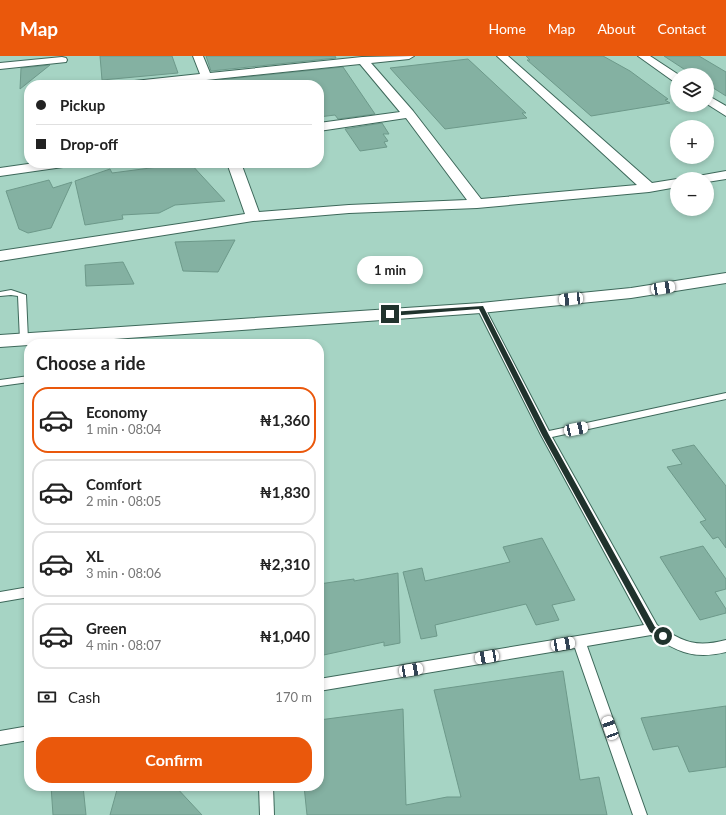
<!DOCTYPE html>
<meta charset="utf-8">
<style>
body{margin:0;font-family:Lato,sans-serif;background:#f2f2f2;color:#222;height:100vh;display:flex;flex-direction:column;font-size:15px;white-space:nowrap}
*{box-sizing:border-box;margin:0}
p{font-size:13px;color:#767676}
.icon{flex:none;width:22px;height:22px;fill:none;stroke:currentColor;stroke-width:2;stroke-linecap:round;stroke-linejoin:round}
.map{position:relative;flex:1;overflow:hidden}
.side{position:absolute;left:24px;top:283px;width:300px;height:452px;display:flex;flex-direction:column;background:#fff;border-radius:16px;box-shadow:0 2px 6px #0003}
.side>*{flex:none}
.guide{position:absolute;left:24px;top:24px;width:300px;height:88px;border-radius:16px;box-shadow:0 2px 6px #0003;display:grid;align-content:center;height:88px;padding:0 12px;background:#fff}
.tools{position:absolute;left:670px;top:12px;display:grid;gap:8px}
.tools a{display:grid;place-items:center;width:44px;height:44px;border-radius:50%;background:#fff;box-shadow:0 2px 6px #0003;font-size:20px}
.end{position:absolute;width:18px;height:18px;margin:-9px;border:5px solid #20332d;background:#fff;box-shadow:0 0 0 2px #fff}
.from{border-radius:50%}
.bubble{position:absolute;height:28px;border-radius:14px;background:#fff;box-shadow:0 2px 6px #0003;font-size:13px;font-weight:700;line-height:28px;text-align:center}
.car{position:absolute;width:12px;height:24px;margin:-12px -6px;border-radius:5px;box-shadow:0 0 3px 1px #0007;background:linear-gradient(#fff 24%,#345 0 40%,#fff 0 76%,#345 0 86%,#fff 0)}
.guide b{display:flex;align-items:center;gap:14px;height:38px;font-size:15px}
.guide b+b{border-top:1px solid #e0e0e0}
.guide i{width:10px;height:10px;background:#222}
ul{padding:0;list-style:none}
li{display:flex;align-items:center;gap:12px;height:66px;margin:0 8px 6px;padding:0 4px;border:2px solid #e0e0e0;border-radius:16px}
li div{flex:1}
li b{display:block;font-size:15px}
li em{font-style:normal;font-weight:700}
li.on{border-color:#ea580c}
li>.icon{width:36px;height:36px;stroke-width:1.5}
h2{padding:0 12px;font-size:18px;line-height:48px}
.pay{display:flex;align-items:center;gap:10px;height:44px;padding:0 12px;font-size:15px}
.pay p{margin-inline-start:auto}
.primary-button{display:flex;gap:8px;margin-top:auto;padding:8px 12px}
.primary-button a{flex:1;height:46px;border-radius:16px;background:#ea580c;color:#fff;font-size:16px;font-weight:700;line-height:46px;text-align:center}
header{display:flex;align-items:center;gap:24px;box-sizing:border-box;height:56px;padding:0 20px;background:#ea580c;color:#fff}
header strong{font-size:19px}
nav{display:flex;gap:22px;margin-inline-start:auto;font-size:14px}
.map>svg:first-child{display:block}
.building{fill:#84b1a2;stroke:#6d998a}
.lines{fill:none;stroke-linecap:round;stroke-linejoin:round}
.service-casing{stroke:#3d685a;stroke-width:2}
.minor-casing{stroke:#3d685a;stroke-width:2}
.service{fill:#fff;fill-rule:evenodd}
.minor{fill:#fff;fill-rule:evenodd}
.route{fill:#20332d}
</style>
<header>
<strong>Map</strong>
<nav><a>Home</a><a>Map</a><a>About</a><a>Contact</a></nav>
</header>
<div class="map">
<svg width="726" height="759" viewBox="0 0 726 759">
<rect width="100%" height="100%" fill="#a6d4c4"/>
<!-- building -->
<g class="building">
<polygon points="100,0 172,0 178,17 102,24"/>
<polygon points="206,0 335,0 336,2 211,15"/>
<polygon points="526,0 603,0 630,15 668,43 665,44 670,47 591,60 527,4 530,4"/>
<polygon points="664,0 699,0 726,16 726,40 707,28 707,19 693,19"/>
<polygon points="468,3 526,57 522,57 527,62 445,73 390,12"/>
<polygon points="50,9 20,33 21,12"/>
<polygon points="343,11 375,58 338,63 335,59 319,61 319,29 189,29 189,27"/>
<polygon points="382,67 389,78 383,78 388,85 384,86 387,91 360,95 345,73"/>
<polygon points="173,107 190,107 225,145 175,149 159,157 122,159 123,163 85,169 75,125 110,113 112,117 173,109"/>
<polygon points="49,124 53,132 72,126 51,172 28,177 19,173 6,135"/>
<polygon points="235,184 218,216 183,215 175,186"/>
<polygon points="123,206 134,228 86,230 85,209"/>
<polygon points="694,389 726,430 726,492 718,481 713,483 700,466 706,464 667,411 682,408 672,394"/>
<polygon points="542,482 575,544 552,549 559,564 536,569 526,548 435,569 437,580 421,583 403,516 422,512 425,525 510,506 503,491"/>
<polygon points="703,490 726,523 726,533 715,536 726,553 726,557 700,564 660,501"/>
<polygon points="398,517 400,587 384,590 384,586 319,600 319,528 354,523 354,525"/>
<polygon points="563,615 580,724 599,721 607,759 307,759 304,730 319,730 319,664 403,653 406,749 447,741 461,741 434,634"/>
<polygon points="726,650 726,711 689,716 678,690 653,694 641,662"/>
<polygon points="51,730 83,730 86,759 53,759"/>
<polygon points="118,730 175,730 202,759 110,759"/>
</g>
<g class="lines">
<!-- service casing -->
<g class="service-casing">
<g id="service">
<polygon points="11,234 26,239 28,284 27,286 21,286 20,284 18,240 11,239 0,240 0,236"/>
<path d="M481 249 485 252 549 375 726 337V343L552 381 657 569C683 586 695 592 726 584V596C694 604 678 596 651 579L587 590 647 759H633L575 592 319 635V623L644 569 541 379 477 252Z"/>
<polygon points="29,320 29,326 0,330 0,324"/>
<polygon points="29,531 29,541 0,546 0,536"/>
<polygon points="29,670 29,684 0,689 0,675"/>
<polygon points="259,730 273,730 274,759 260,759"/>
</g>
</g>
<!-- minor casing -->
<g class="minor-casing">
<g id="minor">
<polygon points="193,0 203,0 210,17 362,1 414,0 409,3 371,7 413,55 481,143 637,129 497,0 508,0 652,127 677,123 677,131 649,136 477,152 349,157 253,165 0,205 0,195 245,158 227,107 241,107 259,156 349,149 467,144 406,62 319,75 319,67 400,56 360,8 159,29 119,29 125,26 200,18"/>
<polygon points="638,0 650,0 679,19 677,19 677,26 673,25"/>
<polygon points="62,1 66,2 67,4 66,6 0,13 0,7"/>
<polygon points="707,39 726,50 726,60 707,48"/>
<polygon points="35,107 70,107 68,110 63,111 0,120 0,112"/>
<polygon points="726,115 726,123 707,126 707,123 696,123 698,120"/>
<polygon points="726,217 726,227 631,242 481,257 0,291 0,279 481,247 631,232"/>
</g>
</g>
<!-- service -->
<use href="#service" class="service"/>
<!-- minor -->
<use href="#minor" class="minor"/>
</g>
<!-- route -->
<polygon class="route" points="483,250 549,379 655,571 666,577 666,582 660,582 650,576 542,379 479,253 390,260 387,258 390,256"/>
</svg>
<div class="tools">
<a><svg class="icon" aria-label="layers" viewBox="0 0 24 24"><path d="M12 4l9 5-9 5-9-5zM3 14l9 5 9-5"/></svg></a>
<a>+</a>
<a>−</a>
</div>
<i class="end from" style="left:663px;top:580px"></i>
<i class="end" style="left:390px;top:258px"></i>
<div class="bubble" style="left:357px;top:200px;width:66px">1 min</div>
<i class="car" style="left:663px;top:232px;rotate:81deg"></i>
<i class="car" style="left:571px;top:243px;rotate:264deg"></i>
<i class="car" style="left:576px;top:373px;rotate:78deg"></i>
<i class="car" style="left:563px;top:588px;rotate:80deg"></i>
<i class="car" style="left:487px;top:601px;rotate:260deg"></i>
<i class="car" style="left:411px;top:614px;rotate:80deg"></i>
<i class="car" style="left:610px;top:672px;rotate:340deg"></i>
<div class="guide">
<b><i class="from"></i>Pickup</b>
<b><i></i>Drop-off</b>
</div>
<section class="side">
<h2>Choose a ride</h2>
<ul>
<li class="on"><svg class="icon" aria-label="car" viewBox="0 0 24 24"><path d="M5 17H2v-5l4-1 3-4h7l3 4 3 1v5h-3M9 17h6M6 11h13"/><circle cx="7" cy="17" r="2"/><circle cx="17" cy="17" r="2"/></svg><div><b>Economy</b><p>1 min · 08:04</p></div><em>₦1,360</em></li>
<li><svg class="icon" aria-label="car" viewBox="0 0 24 24"><path d="M5 17H2v-5l4-1 3-4h7l3 4 3 1v5h-3M9 17h6M6 11h13"/><circle cx="7" cy="17" r="2"/><circle cx="17" cy="17" r="2"/></svg><div><b>Comfort</b><p>2 min · 08:05</p></div><em>₦1,830</em></li>
<li><svg class="icon" aria-label="car" viewBox="0 0 24 24"><path d="M5 17H2v-5l4-1 3-4h7l3 4 3 1v5h-3M9 17h6M6 11h13"/><circle cx="7" cy="17" r="2"/><circle cx="17" cy="17" r="2"/></svg><div><b>XL</b><p>3 min · 08:06</p></div><em>₦2,310</em></li>
<li><svg class="icon" aria-label="car" viewBox="0 0 24 24"><path d="M5 17H2v-5l4-1 3-4h7l3 4 3 1v5h-3M9 17h6M6 11h13"/><circle cx="7" cy="17" r="2"/><circle cx="17" cy="17" r="2"/></svg><div><b>Green</b><p>4 min · 08:07</p></div><em>₦1,040</em></li>
</ul>
<div class="pay"><svg class="icon" aria-label="cash" viewBox="0 0 24 24"><path d="M3 7h18v10H3z"/><circle cx="12" cy="12" r="2"/></svg>Cash<p>170 m</p></div>
<div class="primary-button"><a>Confirm</a></div>
</section>
</div>
